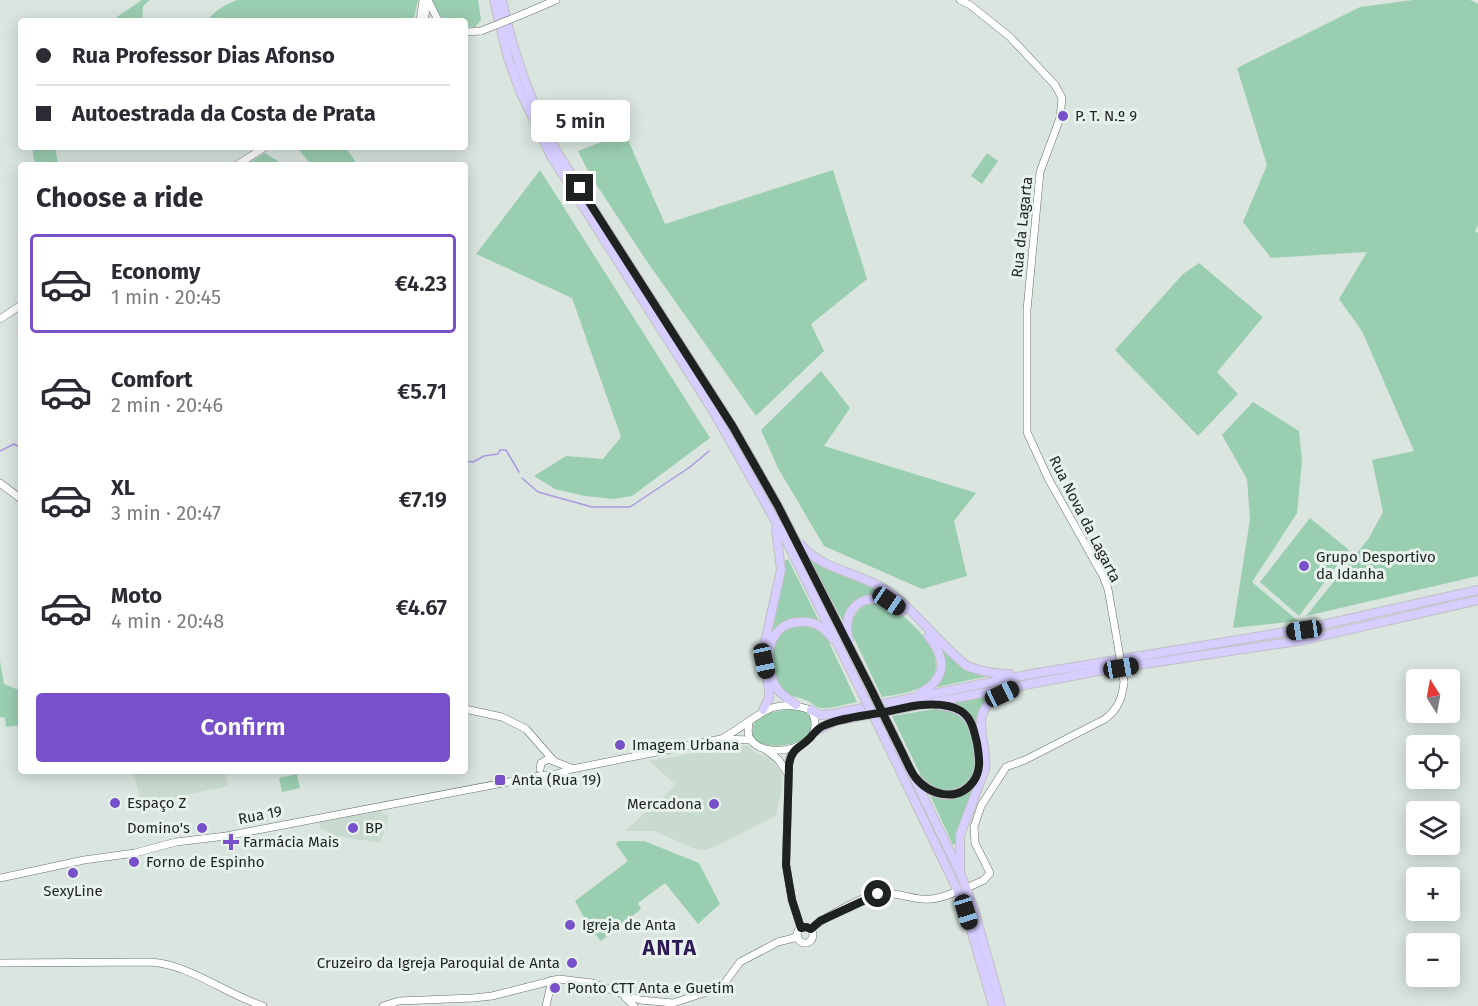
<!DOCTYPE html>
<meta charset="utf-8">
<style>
body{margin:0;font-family:"Fira Sans",sans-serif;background:#f7f7f7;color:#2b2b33;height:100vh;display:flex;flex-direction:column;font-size:22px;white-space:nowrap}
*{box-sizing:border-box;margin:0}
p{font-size:20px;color:#7c7c81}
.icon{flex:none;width:33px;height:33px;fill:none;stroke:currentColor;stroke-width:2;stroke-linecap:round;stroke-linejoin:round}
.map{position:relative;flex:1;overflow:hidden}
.details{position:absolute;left:18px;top:162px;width:450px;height:612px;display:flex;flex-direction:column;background:#fff;border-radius:6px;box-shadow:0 3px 15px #0003}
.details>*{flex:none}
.top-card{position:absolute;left:18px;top:18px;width:450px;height:132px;border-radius:6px;box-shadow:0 3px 15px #0003;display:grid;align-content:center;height:132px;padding:0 18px;background:#fff}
.needle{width:39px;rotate:349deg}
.buttons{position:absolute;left:1406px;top:669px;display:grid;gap:12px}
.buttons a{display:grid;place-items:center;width:54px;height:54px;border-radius:6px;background:#fff;box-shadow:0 3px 15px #0003;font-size:30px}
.end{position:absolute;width:27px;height:27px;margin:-14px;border:8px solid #1e2220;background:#fff;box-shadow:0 0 0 3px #fff}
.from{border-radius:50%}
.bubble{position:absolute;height:42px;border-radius:6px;background:#fff;box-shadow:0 3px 15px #0003;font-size:20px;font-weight:600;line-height:42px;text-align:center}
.car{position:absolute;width:18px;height:36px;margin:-18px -9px;border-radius:8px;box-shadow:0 0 4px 2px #0007;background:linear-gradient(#222 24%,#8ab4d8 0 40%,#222 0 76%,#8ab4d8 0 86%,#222 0)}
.top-card b{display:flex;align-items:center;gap:21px;height:57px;font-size:22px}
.top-card b+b{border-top:2px solid #e1e1e2}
.top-card i{width:15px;height:15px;background:#2b2b33}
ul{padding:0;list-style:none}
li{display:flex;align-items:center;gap:18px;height:99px;margin:0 12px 9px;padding:0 6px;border:3px solid transparent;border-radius:6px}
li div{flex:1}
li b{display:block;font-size:22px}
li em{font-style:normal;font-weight:600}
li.active{border-color:#7850c9}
li>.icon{width:54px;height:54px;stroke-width:1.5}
h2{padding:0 18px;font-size:27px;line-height:72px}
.action{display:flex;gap:12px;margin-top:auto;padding:12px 18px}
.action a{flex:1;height:69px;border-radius:6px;background:#7850c9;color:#fff;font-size:24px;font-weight:600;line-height:69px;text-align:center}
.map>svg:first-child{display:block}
.built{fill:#c9dbd0}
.green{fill:#9aceb1}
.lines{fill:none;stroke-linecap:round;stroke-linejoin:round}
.stream{stroke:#aa98e2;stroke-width:1.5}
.secondary-casing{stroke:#67716b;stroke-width:8}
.highway-casing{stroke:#c0c1c1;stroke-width:10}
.secondary{stroke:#fff;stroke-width:7}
.highway{stroke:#d7cdff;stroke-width:8}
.secondary-bridge-casing{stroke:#67716b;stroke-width:8;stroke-linecap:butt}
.highway-bridge-casing{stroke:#c0c1c1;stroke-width:10;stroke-linecap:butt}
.secondary-bridge{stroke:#fff;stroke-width:7}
.highway-bridge{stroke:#d7cdff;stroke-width:8}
.route{stroke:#1e2220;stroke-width:8}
.poi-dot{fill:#7850c9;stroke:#e8f2ec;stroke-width:2}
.labels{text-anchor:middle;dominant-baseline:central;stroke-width:6;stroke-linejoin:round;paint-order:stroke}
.poi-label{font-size:15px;fill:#1e2220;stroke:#e8f2ec;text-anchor:start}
.street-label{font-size:15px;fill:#1e2220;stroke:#e8f2ec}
.district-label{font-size:21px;font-weight:bold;letter-spacing:1.5px;fill:#2e1b55;stroke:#e8f2ec}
</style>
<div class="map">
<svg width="1478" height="1006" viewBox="0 0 1478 1006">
<rect width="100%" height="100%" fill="#dae5df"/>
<!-- built -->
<g class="built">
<polygon points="735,746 748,746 757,754 771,758 781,772 782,787 776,816 715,847 703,850 692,848 655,831 625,831 676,785 649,761"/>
<polygon points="133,771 225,771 228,786 145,804 144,798 140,799"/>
<polygon points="378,810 389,817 380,843 332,835 321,829 317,821"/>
</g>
<!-- green -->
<g class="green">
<polygon points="142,0 150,0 143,6 142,21 111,21"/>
<path d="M237 0H418L413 21H207C214 11 226 4 237 0Z"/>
<polygon points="419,0 478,0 481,20 475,27 465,26 465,21 448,21 439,15 432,4"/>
<polygon points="1413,0 1470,0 1478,4 1478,225 1475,231 1478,233 1478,576 1306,616 1369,538 1383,512 1372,460 1414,451 1362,331 1339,299 1367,252 1271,258 1243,222 1267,165 1237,68 1360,7"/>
<polygon points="625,133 665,224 833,170 867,279 811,324 824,351 756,416 646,260 590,175 578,151"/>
<polygon points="32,147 55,147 58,163 35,165"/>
<polygon points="297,147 345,147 358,165 311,165"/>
<polygon points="265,153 284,165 245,165"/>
<polygon points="987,153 998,161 982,184 971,176"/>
<polygon points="540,170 710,438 632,496 613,499 585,496 555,489 534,476 566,456 603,459 621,437 572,298 476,254"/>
<polygon points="1199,263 1263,317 1217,372 1238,394 1198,436 1115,350 1183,274"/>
<polygon points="821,371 850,408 824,446 976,493 954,521 967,576 922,589 824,546 778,468 761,430"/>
<polygon points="1253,402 1299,431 1302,460 1297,513 1252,582 1298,621 1233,628 1250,519 1247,479 1222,435"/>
<polygon points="1310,518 1349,550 1299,616 1260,582"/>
<path d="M807 556 829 569 869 586 889 598C859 590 856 600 843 621Z"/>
<polygon points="788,559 818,619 816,622 794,620 767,647 782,580 784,561"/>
<path d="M872 602C877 603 881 603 886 605 906 614 953 657 930 680 918 693 899 694 882 697L852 634C851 618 856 608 872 602Z"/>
<path d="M801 624 817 628 826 636 857 702C846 704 832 709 820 708 815 707 812 703 808 701 799 697 791 697 783 690 771 677 768 647 780 634 786 628 794 626 801 624Z"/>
<polygon points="942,648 989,676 932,688 945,666"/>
<polygon points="0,661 4,684 21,691 21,725 6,727 5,718 0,717"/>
<polygon points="990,696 978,713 976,725 970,714 954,703"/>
<path d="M941 708C950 710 960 713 966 721 970 727 972 737 973 744 977 768 974 792 944 790 935 790 929 787 923 780L892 716Z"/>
<path d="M790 709 804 711 811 717 812 730C809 734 806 737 801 740 786 748 741 752 755 721L769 713Z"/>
<polygon points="297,774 300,788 282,792 279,778"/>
<polygon points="979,779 956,844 953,845 930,795 938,797"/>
<polygon points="644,841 699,863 720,904 698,924 665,883 638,903 641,909 601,941 596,935 594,936 575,901 628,861 616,844 618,841"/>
</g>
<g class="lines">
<!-- stream -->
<g class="stream">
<polyline points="0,451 14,444 21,448"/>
<polyline points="21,458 21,463"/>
<polyline points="465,461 473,462 484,456 498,454 500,450 506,450 519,472"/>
<polyline points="522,478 538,492 592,507 630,507 690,467 709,451"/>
</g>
<!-- secondary casing -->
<g class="secondary-casing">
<g id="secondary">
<polyline points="428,0 438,20"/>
<polyline points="960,0 970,5 1010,37 1055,85 1062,98 1060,118 1040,172 1027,310 1027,432 1049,480 1103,576 1108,589 1117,640"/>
<polyline points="521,15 556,0"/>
<polyline points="420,21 423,0"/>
<polyline points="424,21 427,3"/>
<polyline points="465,32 481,31"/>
<polyline points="237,165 265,147"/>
<polyline points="0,319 21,305"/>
<polyline points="0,483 21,499"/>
<polyline points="465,709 502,717 526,729 553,760"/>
<path d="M723 738C757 720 768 695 811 710 832 749 765 761 751 740 747 735 748 728 749 722"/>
<polyline points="798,746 790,757 789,765 786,865 792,900 801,928"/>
<polyline points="766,750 778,759 788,774"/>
<polyline points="540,769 541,763 548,759 571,768"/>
<polyline points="0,878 84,860 135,853 176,842 226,836 545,775 550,776 572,769 721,739 751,740"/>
<path d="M971 886 984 880 990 873 975 843 974 827 981 806 1006 767 1025 760 1105 719C1118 709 1122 699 1124 682"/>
<circle cx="805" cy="935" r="8"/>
<path d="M811 929C823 918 869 892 885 893 914 895 922 906 953 893"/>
<path d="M0 963 151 962C191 965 225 994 263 1006"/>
<polyline points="625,997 634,1006"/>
<polyline points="383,1006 399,1001 473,998 492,996 559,979 592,983 640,1000 673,1003 716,989 724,984 740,962 778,942 798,937"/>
<polyline points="546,1006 552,980"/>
</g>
</g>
<!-- highway casing -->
<g class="highway-casing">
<g id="highway">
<polyline points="494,0 508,58 520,91 551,156 712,409 784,536 862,693"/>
<path d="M502 0C513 54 531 103 557 152L733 427 778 506 872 691"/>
<path d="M800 544C824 572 861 572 889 592 918 613 939 644 967 666 982 672 994 674 1010 674"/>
<path d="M849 640C838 602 875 586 902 611"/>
<path d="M919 694C946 679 948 660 928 636"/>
<path d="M796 705C790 700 783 696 778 690 762 667 765 625 798 622 806 621 815 623 821 627 826 630 830 636 835 641"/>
<polyline points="763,710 769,698 769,690 763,651 781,570 776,529"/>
<polyline points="811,710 820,715 833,714 1031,674 1304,629 1478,590"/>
<polyline points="890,728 961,875 974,909 1001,1006"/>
<polyline points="816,731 835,721 1098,671 1304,640 1478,600"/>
<polyline points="881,731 956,887 966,912 993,1006"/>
<path d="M917 779C923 785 928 790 936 793 954 799 975 788 979 769 981 760 978 751 977 742 972 717 963 707 937 705"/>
<path d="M960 872V835L985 769C988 735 964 712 1006 692"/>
</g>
</g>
<!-- secondary -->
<use href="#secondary" class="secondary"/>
<!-- highway -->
<use href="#highway" class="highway"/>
<!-- secondary-bridge casing -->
<g class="secondary-bridge-casing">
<g id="secondary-bridge">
<polyline points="481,31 521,15"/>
<polyline points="1117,640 1124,682"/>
</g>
</g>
<!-- highway-bridge casing -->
<g class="highway-bridge-casing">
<g id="highway-bridge">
<polyline points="872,691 890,728"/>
<polyline points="862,693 881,731"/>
</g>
</g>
<!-- secondary-bridge -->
<use href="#secondary-bridge" class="secondary-bridge"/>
<!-- highway-bridge -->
<use href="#highway-bridge" class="highway-bridge"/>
</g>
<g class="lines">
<!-- route -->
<path class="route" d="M580 188 733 427 778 506 872 691C882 712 892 732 902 752 906 760 910 770 915 777 929 795 957 803 973 782 982 770 979 756 977 743 974 731 972 718 961 711 950 704 934 704 921 705 909 706 897 710 885 712 865 716 842 717 823 726 817 729 814 733 810 738 799 749 792 747 789 765L786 865 792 900 801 928 806 927 811 929 820 921 878 894"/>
</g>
<!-- markers -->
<g class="poi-dot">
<circle cx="1063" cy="116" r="6"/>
<circle cx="1304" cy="566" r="6"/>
<circle cx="620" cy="745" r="6"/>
<rect x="494" y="774" width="12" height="12" rx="3"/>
<circle cx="115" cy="803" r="6"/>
<circle cx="714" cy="804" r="6"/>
<circle cx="202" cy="828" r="6"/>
<circle cx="353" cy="828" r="6"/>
<path d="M228 833h6v6h6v6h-6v6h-6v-6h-6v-6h6z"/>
<circle cx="134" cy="862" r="6"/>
<circle cx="73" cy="873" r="6"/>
<circle cx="570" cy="925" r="6"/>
<circle cx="572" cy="963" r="6"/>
<circle cx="555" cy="988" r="6"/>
</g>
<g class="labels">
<!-- poi labels -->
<g class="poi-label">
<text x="1075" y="116">P. T. N.º 9</text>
<text x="1316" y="557">Grupo Desportivo<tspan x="1316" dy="17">da Idanha</tspan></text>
<text x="632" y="745">Imagem Urbana</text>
<text x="512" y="780">Anta (Rua 19)</text>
<text x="127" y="803">Espaço Z</text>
<text x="702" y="804" text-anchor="end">Mercadona</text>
<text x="190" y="828" text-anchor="end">Domino's</text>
<text x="365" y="828">BP</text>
<text x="243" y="842">Farmácia Mais</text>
<text x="146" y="862">Forno de Espinho</text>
<text x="73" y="891" text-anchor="middle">SexyLine</text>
<text x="582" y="925">Igreja de Anta</text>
<text x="560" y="963" text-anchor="end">Cruzeiro da Igreja Paroquial de Anta</text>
<text x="567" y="988">Ponto CTT Anta e Guetim</text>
</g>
<!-- street labels -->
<g class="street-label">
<text transform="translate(1022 227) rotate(-84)">Rua da Lagarta</text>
<text transform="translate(1085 519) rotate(63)">Rua Nova da Lagarta</text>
<text transform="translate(260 815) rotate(-11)">Rua 19</text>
</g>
<!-- district labels -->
<g class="district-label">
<text x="670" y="948">ANTA</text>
</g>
</g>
</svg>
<div class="buttons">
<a><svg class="needle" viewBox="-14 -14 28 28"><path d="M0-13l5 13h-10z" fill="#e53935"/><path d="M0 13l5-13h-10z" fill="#7c7c81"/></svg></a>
<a><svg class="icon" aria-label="locate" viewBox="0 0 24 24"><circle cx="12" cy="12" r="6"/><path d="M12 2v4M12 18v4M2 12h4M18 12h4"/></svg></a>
<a><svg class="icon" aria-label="layers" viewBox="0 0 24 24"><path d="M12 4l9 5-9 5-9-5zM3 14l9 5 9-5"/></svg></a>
<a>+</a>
<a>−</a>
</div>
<i class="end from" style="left:878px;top:894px"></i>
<i class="end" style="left:580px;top:188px"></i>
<div class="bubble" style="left:531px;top:100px;width:99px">5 min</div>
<i class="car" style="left:889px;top:601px;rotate:124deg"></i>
<i class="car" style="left:1304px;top:630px;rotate:262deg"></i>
<i class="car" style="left:764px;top:661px;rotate:168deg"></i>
<i class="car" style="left:1121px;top:668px;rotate:80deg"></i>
<i class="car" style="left:1002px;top:694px;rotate:65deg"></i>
<i class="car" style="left:966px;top:912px;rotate:163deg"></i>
<div class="top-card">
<b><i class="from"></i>Rua Professor Dias Afonso</b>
<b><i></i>Autoestrada da Costa de Prata</b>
</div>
<section class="details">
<h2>Choose a ride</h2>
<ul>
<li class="active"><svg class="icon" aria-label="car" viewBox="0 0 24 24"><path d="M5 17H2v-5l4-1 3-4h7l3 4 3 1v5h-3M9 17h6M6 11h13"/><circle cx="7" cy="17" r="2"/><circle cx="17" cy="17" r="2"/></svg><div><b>Economy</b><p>1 min · 20:45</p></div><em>€4.23</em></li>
<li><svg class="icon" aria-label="car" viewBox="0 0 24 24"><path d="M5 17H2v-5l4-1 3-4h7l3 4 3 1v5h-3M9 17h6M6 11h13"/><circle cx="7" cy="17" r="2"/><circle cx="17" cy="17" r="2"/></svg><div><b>Comfort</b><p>2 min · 20:46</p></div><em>€5.71</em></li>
<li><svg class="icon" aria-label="car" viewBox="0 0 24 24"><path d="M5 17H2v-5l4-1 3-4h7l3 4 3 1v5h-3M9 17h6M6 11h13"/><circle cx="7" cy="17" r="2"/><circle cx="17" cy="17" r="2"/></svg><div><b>XL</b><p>3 min · 20:47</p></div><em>€7.19</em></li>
<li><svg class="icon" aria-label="car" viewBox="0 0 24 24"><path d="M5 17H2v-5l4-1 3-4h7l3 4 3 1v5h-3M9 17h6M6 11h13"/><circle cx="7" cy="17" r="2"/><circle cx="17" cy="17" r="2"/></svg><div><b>Moto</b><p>4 min · 20:48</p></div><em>€4.67</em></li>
</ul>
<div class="action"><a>Confirm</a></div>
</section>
</div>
